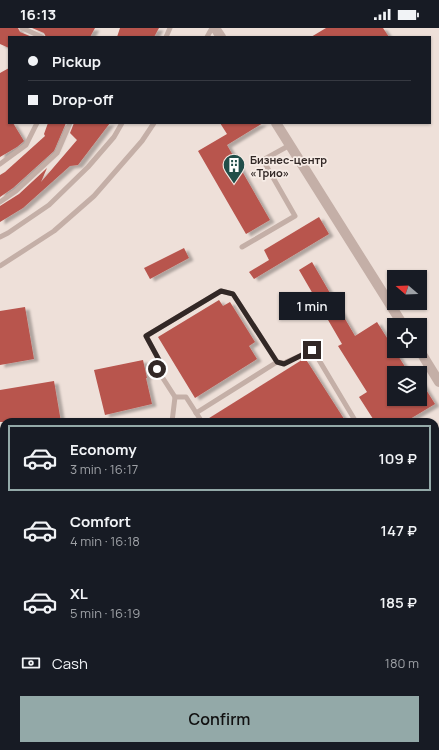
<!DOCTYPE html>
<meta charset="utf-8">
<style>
body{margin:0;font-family:Manrope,sans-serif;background:#20242c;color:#f1f3f6;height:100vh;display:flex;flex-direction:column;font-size:15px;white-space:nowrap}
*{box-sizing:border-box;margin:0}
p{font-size:13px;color:#9ea1a6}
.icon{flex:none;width:22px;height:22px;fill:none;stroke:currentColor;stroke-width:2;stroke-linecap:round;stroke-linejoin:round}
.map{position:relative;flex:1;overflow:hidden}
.sheet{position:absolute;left:0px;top:390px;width:439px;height:332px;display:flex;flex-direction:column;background:#171b24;border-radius:12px 12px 0 0;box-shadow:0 1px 3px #0004}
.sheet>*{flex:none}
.top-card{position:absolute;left:8px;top:8px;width:423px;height:88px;border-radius:0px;box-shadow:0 1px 3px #0004;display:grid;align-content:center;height:88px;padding:0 20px;background:#171b24}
.needle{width:26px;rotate:289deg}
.fabs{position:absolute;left:387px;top:242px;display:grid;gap:8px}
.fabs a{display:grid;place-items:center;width:40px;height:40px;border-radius:0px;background:#171b24;box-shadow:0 1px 3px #0004;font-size:20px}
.end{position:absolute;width:18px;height:18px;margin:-9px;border:5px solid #322826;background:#fff;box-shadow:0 0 0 2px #fff}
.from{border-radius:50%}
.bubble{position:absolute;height:28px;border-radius:0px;background:#171b24;box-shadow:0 1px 3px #0004;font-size:13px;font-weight:600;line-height:28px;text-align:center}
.top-card b{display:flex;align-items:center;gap:14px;height:38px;font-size:15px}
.top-card b+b{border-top:1px solid #363941}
.top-card i{width:10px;height:10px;background:#f1f3f6}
ul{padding:7px 0 0;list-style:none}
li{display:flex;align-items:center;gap:12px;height:66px;margin:0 8px 6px;padding:0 12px;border:2px solid transparent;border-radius:0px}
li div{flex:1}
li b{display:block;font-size:15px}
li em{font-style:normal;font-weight:600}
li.active{border-color:#93a9a8}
li>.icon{width:36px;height:36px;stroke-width:1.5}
.pay{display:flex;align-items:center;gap:10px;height:44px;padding:0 20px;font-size:15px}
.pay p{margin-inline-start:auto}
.button{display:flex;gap:8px;margin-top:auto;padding:8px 20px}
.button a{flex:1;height:46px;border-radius:0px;background:#93a9a8;color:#111;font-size:16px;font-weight:600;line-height:46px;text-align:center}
.status{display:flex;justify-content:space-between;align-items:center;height:28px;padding:0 20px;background:#171b24;direction:ltr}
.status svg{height:11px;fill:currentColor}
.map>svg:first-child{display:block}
.water{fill:#7ba8a2}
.building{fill:#b8544d;filter:url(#shadow)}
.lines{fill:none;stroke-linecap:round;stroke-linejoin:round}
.service{stroke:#c4afa7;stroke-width:5}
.minor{stroke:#c4afa7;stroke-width:10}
.primary{stroke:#725d59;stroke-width:10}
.route{stroke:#322826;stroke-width:5}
.labels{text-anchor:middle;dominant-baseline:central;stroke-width:3.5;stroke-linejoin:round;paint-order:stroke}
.poi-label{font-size:11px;font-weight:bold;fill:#322826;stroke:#f6ebe5;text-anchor:start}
</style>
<div class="status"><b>16:13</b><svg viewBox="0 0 49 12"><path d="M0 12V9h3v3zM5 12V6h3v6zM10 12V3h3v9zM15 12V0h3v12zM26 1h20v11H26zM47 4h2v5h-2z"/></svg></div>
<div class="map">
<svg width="439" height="722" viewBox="0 0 439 722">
<defs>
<filter id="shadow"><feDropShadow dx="4.5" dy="2.5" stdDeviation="1" flood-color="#0004"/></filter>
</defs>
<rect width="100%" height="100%" fill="#eee0d9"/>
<!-- water -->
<polygon class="water" points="439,578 439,722 169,722 184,718 435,718 435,580"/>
<!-- building -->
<g class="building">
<polygon points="0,0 18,0 20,4 32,9 9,9 9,20 0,16"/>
<polygon points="32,0 95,0 90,9 46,9 44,5"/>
<polygon points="120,0 159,0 154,9 117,9"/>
<polygon points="326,0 383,0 389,9 311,9"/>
<polygon points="9,40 9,95 13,95 24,113 23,114 17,119 0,129 0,45"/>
<polygon points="48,95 66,95 54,123 13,160 0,169 0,147 5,144 45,108 44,106"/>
<polygon points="74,95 110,95 78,137 70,138 23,180 0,194 0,178 19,166 47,140 41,154 77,112 70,105"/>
<polygon points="220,95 263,95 227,117 270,192 246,206 198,123 227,106"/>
<polygon points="319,189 329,206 254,251 249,244 269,232 264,222"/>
<polygon points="184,220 189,230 150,251 144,240"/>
<polygon points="312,234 355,308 377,294 394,321 394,323 395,323 409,345 394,345 394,371 420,371 420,352 435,376 405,394 375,394 359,369 367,364 338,318 342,316 299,242"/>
<polygon points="219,272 223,278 230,274 255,314 249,318 257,331 195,370 158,309"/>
<polygon points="25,279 34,331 0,337 0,283"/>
<polygon points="305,330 346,394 206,394 206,392"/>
<polygon points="143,332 147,350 146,350 152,376 105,387 94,342"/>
<polygon points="54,353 61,394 0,394 0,362"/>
</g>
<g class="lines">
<!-- service -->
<g class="service">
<polyline points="22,0 42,9"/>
<polyline points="166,9 170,0"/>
<polyline points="207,9 212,0"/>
<polyline points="0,136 26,117 37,95"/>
<polyline points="0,174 16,163 57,125 70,95"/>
<polyline points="0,209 8,205 49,177 88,139 114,109 122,95"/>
<polyline points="242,219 295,188 263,132 290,117"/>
<polyline points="0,238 54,203 94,168 142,113 154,95"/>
<polyline points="277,334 284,335 313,322 356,394"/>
<polyline points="175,369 186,369 202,394"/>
<polyline points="172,394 175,369 157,341 159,332 146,308 221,263 233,266 277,334 196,385"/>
<polyline points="435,451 439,449"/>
<polyline points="0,536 4,536"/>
<polyline points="0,662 4,662"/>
</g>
<!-- minor -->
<g class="minor">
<polyline points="215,0 221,9"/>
<polyline points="276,95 403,297"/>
<polyline points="420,323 439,354"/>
</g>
<!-- primary -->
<g class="primary">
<polyline points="435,527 439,524"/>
<polyline points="435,546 439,544"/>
<polyline points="0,710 4,709"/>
<polyline points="28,722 55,718"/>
</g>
</g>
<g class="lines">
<!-- route -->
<polyline class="route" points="157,341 159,332 146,308 221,263 233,266 277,334 284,336 312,322"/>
</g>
<!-- icons -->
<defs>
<g id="building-pin" transform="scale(1.15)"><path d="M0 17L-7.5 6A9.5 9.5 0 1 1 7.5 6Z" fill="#214e49" stroke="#f6ebe5"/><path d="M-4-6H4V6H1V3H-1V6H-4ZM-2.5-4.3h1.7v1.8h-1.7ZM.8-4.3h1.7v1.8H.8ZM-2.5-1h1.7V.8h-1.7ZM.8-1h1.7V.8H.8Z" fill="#fff"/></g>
</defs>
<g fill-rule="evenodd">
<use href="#building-pin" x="234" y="137"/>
</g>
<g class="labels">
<!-- poi labels -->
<g class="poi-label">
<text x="250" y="131">Бизнес-центр<tspan x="250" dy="13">«Трио»</tspan></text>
</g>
</g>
</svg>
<div class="fabs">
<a><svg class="needle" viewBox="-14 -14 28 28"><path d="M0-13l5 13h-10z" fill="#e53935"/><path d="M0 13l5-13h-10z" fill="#9ea1a6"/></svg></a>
<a><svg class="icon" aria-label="locate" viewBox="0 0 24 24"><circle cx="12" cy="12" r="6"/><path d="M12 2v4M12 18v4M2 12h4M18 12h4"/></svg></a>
<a><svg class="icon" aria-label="layers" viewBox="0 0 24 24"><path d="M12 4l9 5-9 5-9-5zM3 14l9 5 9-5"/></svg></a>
</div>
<i class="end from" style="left:157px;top:341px"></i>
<i class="end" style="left:312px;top:322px"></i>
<div class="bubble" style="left:279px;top:264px;width:66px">1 min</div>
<div class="top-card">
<b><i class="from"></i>Pickup</b>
<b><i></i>Drop-off</b>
</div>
<section class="sheet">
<ul>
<li class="active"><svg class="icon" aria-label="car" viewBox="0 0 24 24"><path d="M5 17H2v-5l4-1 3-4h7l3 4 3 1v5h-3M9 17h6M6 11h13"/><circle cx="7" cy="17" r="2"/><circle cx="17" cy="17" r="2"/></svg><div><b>Economy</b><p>3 min · 16:17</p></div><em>109 ₽</em></li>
<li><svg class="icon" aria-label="car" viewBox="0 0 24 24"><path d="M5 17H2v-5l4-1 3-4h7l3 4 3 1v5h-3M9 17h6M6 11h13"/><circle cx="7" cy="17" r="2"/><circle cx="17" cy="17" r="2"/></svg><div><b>Comfort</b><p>4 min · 16:18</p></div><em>147 ₽</em></li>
<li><svg class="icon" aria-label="car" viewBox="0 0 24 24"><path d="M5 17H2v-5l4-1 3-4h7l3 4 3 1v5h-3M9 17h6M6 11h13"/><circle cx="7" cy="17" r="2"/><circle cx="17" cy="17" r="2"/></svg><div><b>XL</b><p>5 min · 16:19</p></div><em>185 ₽</em></li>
</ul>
<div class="pay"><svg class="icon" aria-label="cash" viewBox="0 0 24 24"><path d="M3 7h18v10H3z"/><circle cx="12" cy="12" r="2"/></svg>Cash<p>180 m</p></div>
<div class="button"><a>Confirm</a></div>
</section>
</div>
